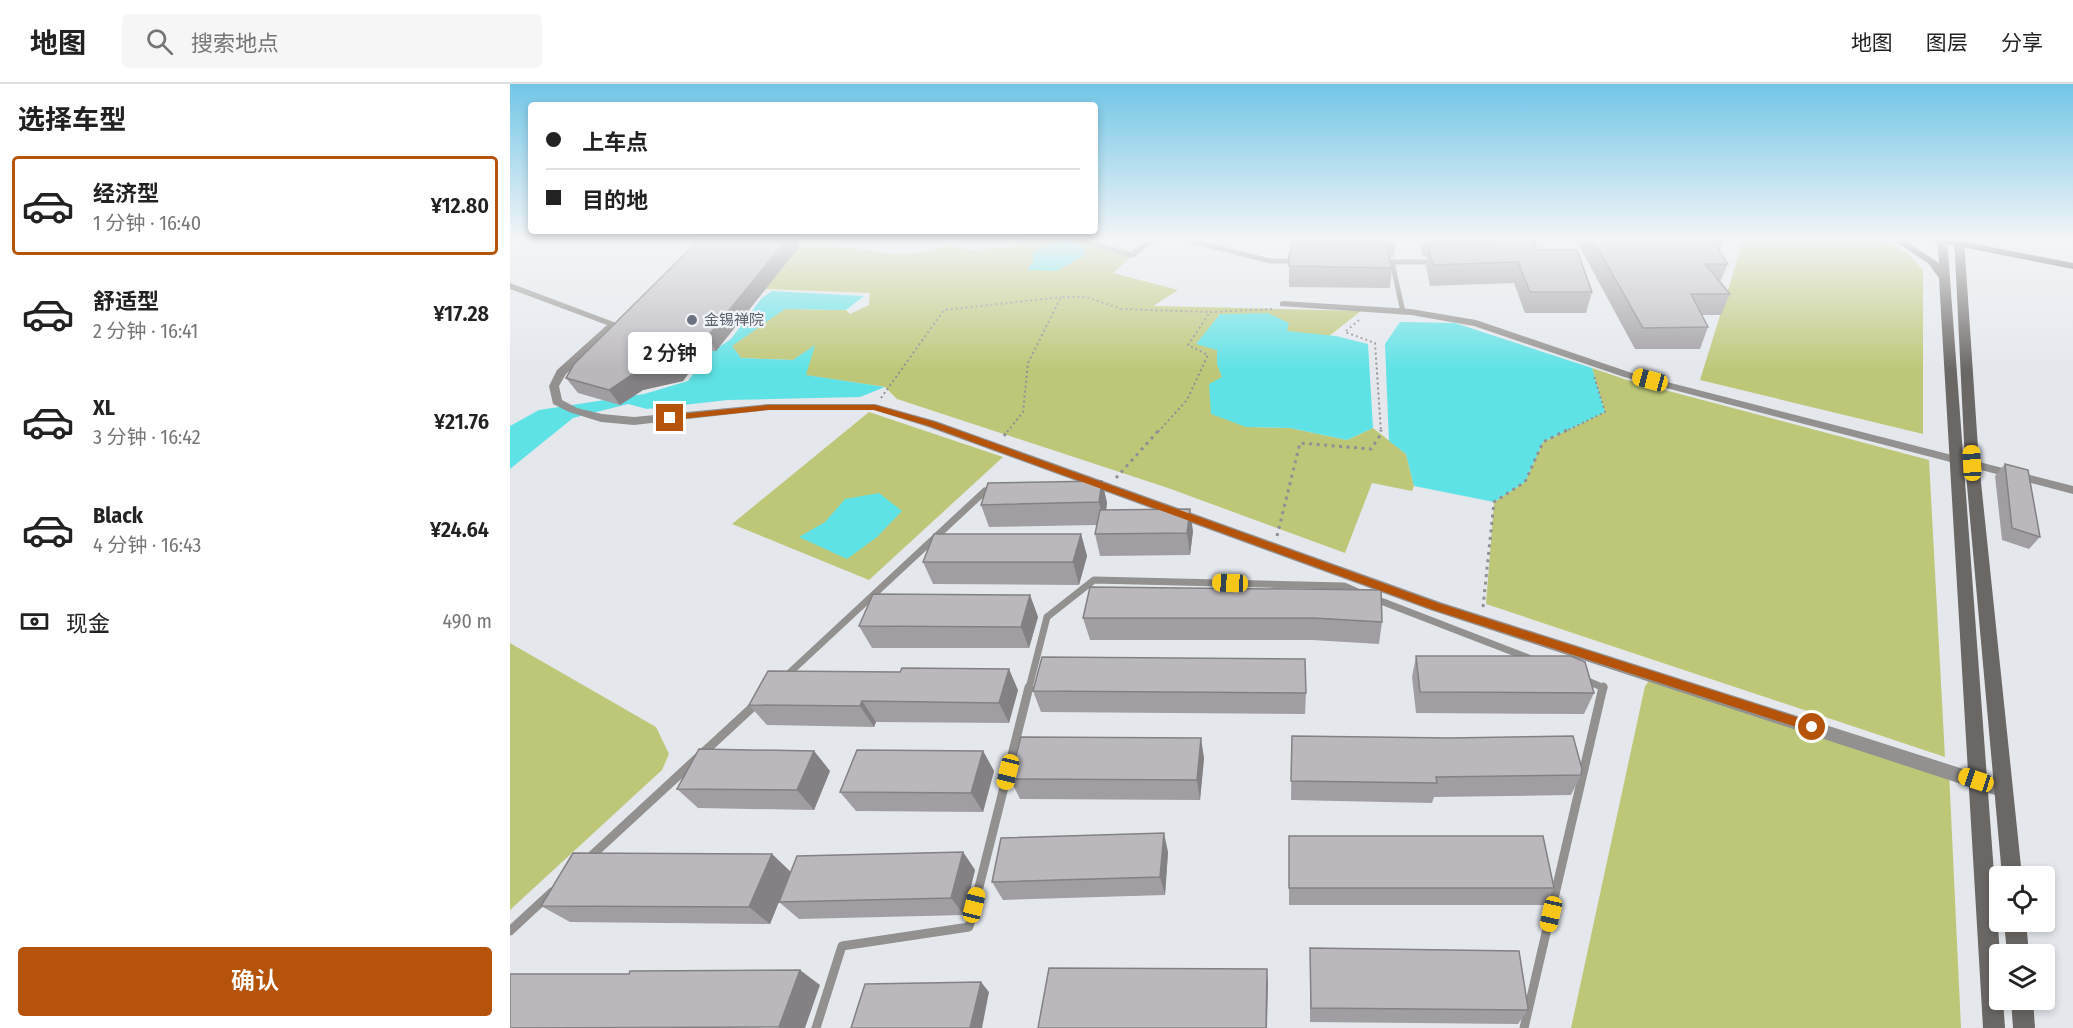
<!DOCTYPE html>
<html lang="zh">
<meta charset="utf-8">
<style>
body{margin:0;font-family:"Fira Sans Condensed","Noto Sans SC",sans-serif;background:#f6f6f6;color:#222;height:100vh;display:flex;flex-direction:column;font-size:22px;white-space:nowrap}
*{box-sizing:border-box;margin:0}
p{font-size:20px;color:#767676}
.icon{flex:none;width:33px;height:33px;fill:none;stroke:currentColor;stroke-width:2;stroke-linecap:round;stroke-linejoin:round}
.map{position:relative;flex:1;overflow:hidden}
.panel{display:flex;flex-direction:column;background:#fff;width:510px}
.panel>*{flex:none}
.guide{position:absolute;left:18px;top:18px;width:570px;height:132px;border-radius:6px;box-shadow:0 3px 9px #0003;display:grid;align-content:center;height:132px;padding:0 18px;background:#fff}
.tools{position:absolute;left:1479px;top:782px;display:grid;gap:12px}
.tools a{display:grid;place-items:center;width:66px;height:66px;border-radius:6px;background:#fff;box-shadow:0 3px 9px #0003;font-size:30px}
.end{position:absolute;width:27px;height:27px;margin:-14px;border:8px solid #b45309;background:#fff;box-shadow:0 0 0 3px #fff}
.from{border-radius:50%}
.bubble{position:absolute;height:42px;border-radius:6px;background:#fff;box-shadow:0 3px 9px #0003;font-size:20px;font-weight:600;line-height:42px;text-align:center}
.car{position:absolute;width:18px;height:36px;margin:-18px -9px;border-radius:8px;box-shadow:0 0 4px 2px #0007;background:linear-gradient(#f5c518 24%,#345 0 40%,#f5c518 0 76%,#345 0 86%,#f5c518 0)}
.guide b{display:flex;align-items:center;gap:21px;height:57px;font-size:22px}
.guide b+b{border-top:2px solid #e0e0e0}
.guide i{width:15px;height:15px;background:#222}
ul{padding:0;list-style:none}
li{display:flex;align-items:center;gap:18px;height:99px;margin:0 12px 9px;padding:0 6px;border:3px solid transparent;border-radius:6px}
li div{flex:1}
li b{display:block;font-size:22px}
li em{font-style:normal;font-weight:600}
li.active{border-color:#b45309}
li>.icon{width:54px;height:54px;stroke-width:1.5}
h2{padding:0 18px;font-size:27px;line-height:72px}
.pay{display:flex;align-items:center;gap:15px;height:66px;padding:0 18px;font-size:22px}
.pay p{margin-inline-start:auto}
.action{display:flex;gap:12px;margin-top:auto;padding:12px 18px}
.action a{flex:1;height:69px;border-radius:6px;background:#b45309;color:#fff;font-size:24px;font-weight:600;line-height:69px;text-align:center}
header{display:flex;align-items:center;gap:36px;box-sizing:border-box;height:84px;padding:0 30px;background:#fff;border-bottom:2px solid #e0e0e0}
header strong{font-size:28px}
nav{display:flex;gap:33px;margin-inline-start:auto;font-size:21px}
.search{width:420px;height:54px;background:#f6f6f6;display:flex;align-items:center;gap:15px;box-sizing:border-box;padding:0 21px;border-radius:6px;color:#767676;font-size:22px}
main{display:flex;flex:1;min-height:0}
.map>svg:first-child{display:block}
.green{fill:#bec778}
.water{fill:#5fe2e5}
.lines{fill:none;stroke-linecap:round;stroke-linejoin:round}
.path-far1{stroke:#8e9094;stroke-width:2;stroke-dasharray:2 3;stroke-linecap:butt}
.path{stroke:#8e9094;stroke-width:3;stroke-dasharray:3 4.5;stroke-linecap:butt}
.lane-far2{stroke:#93918f;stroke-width:5}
.lane-far1{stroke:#93918f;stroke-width:7}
.lane{stroke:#93918f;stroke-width:9}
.street{fill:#93918f;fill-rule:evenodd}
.secondary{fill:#6b6765;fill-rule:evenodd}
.primary{fill:#4e4b48;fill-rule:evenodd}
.wall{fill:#a19ea3}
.shaded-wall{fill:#838184}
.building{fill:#bbb8bd;stroke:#838184;stroke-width:1.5}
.route{fill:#b45309}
.worship-dot{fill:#6b7280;stroke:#f1f5fa;stroke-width:2}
.labels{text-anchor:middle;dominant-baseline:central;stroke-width:4.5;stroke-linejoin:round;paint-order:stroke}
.far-worship-label{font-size:15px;fill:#5b616d;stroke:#f1f5fa;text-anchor:start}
</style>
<header>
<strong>地图</strong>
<div class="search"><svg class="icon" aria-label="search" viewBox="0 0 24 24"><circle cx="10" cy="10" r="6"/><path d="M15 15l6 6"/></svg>搜索地点</div>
<nav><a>地图</a><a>图层</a><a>分享</a></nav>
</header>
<main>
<section class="panel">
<h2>选择车型</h2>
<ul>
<li class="active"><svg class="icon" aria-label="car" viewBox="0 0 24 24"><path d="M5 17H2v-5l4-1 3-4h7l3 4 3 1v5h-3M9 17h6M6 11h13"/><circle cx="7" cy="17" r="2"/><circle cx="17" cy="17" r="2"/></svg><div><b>经济型</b><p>1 分钟 · 16:40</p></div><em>¥12.80</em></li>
<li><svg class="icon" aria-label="car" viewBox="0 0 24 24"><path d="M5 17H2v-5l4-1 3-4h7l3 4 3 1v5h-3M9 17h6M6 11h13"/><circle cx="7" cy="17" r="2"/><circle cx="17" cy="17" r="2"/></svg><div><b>舒适型</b><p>2 分钟 · 16:41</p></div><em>¥17.28</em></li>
<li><svg class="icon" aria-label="car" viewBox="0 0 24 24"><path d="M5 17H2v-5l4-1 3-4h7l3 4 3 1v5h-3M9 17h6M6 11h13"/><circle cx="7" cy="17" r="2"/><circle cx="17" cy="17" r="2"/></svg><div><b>XL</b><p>3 分钟 · 16:42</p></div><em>¥21.76</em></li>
<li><svg class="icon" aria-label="car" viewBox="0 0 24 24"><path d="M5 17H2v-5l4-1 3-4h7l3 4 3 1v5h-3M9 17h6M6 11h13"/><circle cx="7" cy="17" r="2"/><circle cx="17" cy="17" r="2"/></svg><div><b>Black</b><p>4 分钟 · 16:43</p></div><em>¥24.64</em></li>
</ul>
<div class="pay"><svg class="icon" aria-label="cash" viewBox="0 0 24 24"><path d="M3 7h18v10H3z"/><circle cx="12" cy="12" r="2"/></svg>现金<p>490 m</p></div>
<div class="action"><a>确认</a></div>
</section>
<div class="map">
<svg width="1563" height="944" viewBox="0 0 1563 944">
<rect width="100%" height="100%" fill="#e4e8ed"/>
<!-- green -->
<g class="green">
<path d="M523 154H554L623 171 603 189 668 206 643 222 851 227 819 252 777 247 686 259 707 266C707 294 724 319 736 343L780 344 837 356 863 344 896 370 904 402 902 407 862 399 835 469 658 404 387 315 375 303 295 291 304 262 283 276 231 274 221 261 275 225 336 226 340 230 359 221 360 209 255 205 290 162 337 163 381 170 411 169 437 161 460 166 505 162Z"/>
<path d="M1234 154C1273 154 1346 147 1381 160 1395 165 1403 175 1413 186V350L1190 296Z"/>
<polygon points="1082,284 1117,296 1419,376 1435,673 976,520 984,418 1015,398 1033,358 1095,328"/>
<polygon points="359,328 493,373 359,496 222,440"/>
<polygon points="0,559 146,643 159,670 152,686 0,826"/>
<polygon points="1143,592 1439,687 1451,944 1061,944 1135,602"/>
</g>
<!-- water -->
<g class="water">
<polygon points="558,156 576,164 574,172 546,187 517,186 524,176 521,169 541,159"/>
<polygon points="262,207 354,212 336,226 275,225 222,262 231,274 283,276 305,261 296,291 375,303 350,313 218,316 137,325 118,320 63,334 0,385 0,342 29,326 134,310 178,297 197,271 221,255 251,215"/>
<polygon points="758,229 779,239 777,247 826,252 858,260 863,344 837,356 780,344 736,343 701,330 699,300 712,293 707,280 707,266 686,260 710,230"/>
<polygon points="890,238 945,239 1082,284 1095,328 1033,358 1015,398 984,418 904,402 896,370 879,357 875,260"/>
<polygon points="369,409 392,427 367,453 337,475 289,453 315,438 335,415"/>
</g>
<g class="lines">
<!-- path-far1 -->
<g class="path-far1">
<polyline points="849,236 835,248 865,259 871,348"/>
<polyline points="371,314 434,226 551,213"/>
<polyline points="497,348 513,328 518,279 551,213 576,213 612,225 700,228"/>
<polyline points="648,348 677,316 698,271 678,261 700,228 764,225"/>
<polyline points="1054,348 1095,328 1084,292"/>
</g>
<!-- path -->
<g class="path">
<polyline points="494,352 498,346"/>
<polyline points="606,394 649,346"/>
<polyline points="767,452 790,359 861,365 871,350 871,346"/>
<polyline points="973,523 984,418 1015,398 1033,358 1057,346"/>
</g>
<!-- lane-far2 -->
<g class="lane-far2">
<polyline points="680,154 677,156 760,177 786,177"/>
<polyline points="1021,154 1027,169"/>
<polyline points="872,178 882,178 893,228"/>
<polyline points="882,178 924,178"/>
</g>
<!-- lane-far1 -->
<g class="lane-far1">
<polyline points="863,514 1024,576"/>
<polyline points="275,593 475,407"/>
<polyline points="1073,595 1094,604"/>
<polyline points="519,604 537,533 584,496 834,502 850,509"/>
</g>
<!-- lane -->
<g class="lane">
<polyline points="79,774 247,619"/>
<polyline points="0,847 42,808"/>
<polyline points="306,944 332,862 459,843 519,603"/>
<polyline points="1014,944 1093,603"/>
</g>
<!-- street -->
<g class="street">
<polygon points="554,154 568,154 621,168 640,154 649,154 623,174"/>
<polygon points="0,199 109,240 56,290 49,302 52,316 67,324 92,330 124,333 258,320 365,320 426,337 930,518 1494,698 1500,700 1502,706 1500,712 1494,714 920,526 418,343 364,326 258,326 124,341 91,338 59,328 43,320 39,302 47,286 97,241 0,205"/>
<polygon points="773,217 901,225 966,236 1122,289 1563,402 1563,410 1114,293 964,242 901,231 770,222 770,218"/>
</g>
<!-- secondary -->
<g class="secondary">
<polygon points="1379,154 1391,154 1429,179 1427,154 1437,154 1490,870 1490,915 1493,915 1495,944 1473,944 1429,194 1418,179"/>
<polygon points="1442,154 1452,154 1455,170 1469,379 1512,792 1492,792 1455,379 1445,170"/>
<polygon points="1494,837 1516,837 1519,870 1497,870"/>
<polygon points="1501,915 1523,915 1525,944 1503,944"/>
</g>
<!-- primary -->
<polygon class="primary" points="1416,154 1435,154 1563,179 1563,185 1421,157"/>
</g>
<!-- wall -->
<g class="wall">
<polygon points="780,154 886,154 884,173 879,173 882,184 880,204 779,203 779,170 781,170"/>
<polygon points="911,154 1019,154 1018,161 1027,166 1082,208 1076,229 1015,229 1004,199 920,202 916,182 917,173 913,173 910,162"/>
<polygon points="1065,154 1215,154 1210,167 1218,180 1210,198 1220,210 1211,231 1192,231 1198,243 1190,265 1125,265"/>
<polygon points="290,162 206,267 195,267 173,297 133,306 110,321 68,309 56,294"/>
<polygon points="1495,380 1530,453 1519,465 1492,456 1485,392"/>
<polygon points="592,397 597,419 596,426 683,447 680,471 590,472 585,450 587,441 479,443 471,421"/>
<polygon points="571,450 577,472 569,501 423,500 413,478"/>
<polygon points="580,503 872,538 869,560 802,556 580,556 573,534"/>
<polygon points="520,511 528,533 519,564 362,564 349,542"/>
<polygon points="906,572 1084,609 1074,630 906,629 902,593"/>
<polygon points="508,606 499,639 366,638 364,643 257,641 239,621"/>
<polygon points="523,607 796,609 795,630 531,628"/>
<polygon points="782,652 1071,691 1061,711 924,713 922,719 781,716"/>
<polygon points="304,667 320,687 304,726 188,724 167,705"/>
<polygon points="473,667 484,687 473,728 346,727 330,708"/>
<polygon points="694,674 690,716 510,715 500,695"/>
<polygon points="779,752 1044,804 1034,821 779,821"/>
<polygon points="453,768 465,786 454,831 289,835 269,818 279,793 260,840 60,838 31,822 281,788"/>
<polygon points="658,768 655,811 493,816 482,798"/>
<polygon points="800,864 1018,926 1008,940 800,938"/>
</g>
<!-- shaded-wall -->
<g class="shaded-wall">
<polygon points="278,154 286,154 290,162 206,267 198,252"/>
<polygon points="186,252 195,267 173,297 133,306 110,321 99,306"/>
<polygon points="592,397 597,419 594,441 589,418"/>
<polygon points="680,425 683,447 680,471 677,449"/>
<polygon points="571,450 577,472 569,501 563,478"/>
<polygon points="520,511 528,533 519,564 511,543"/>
<polygon points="499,585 508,606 499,639 489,619"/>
<polygon points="352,617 366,638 364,643 350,622"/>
<polygon points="691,654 694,674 690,716 687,696"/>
<polygon points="304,667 320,687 304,726 287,706"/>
<polygon points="473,667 484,687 473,728 461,709"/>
<polygon points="654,749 658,768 655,811 650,793"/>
<polygon points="453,768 465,786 454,831 441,814"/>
<polygon points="262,770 281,788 260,840 239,823"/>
<polygon points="757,885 758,900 757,944 756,944"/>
<polygon points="290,886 310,901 295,944 270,944 269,943"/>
<polygon points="471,898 479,908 472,944 460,944"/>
</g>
<!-- building -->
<g class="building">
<polygon points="191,154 278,154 198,252 186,252 163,282 123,290 99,306 56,294 64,280"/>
<polygon points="1082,154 1201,154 1218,180 1195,180 1220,210 1181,210 1198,243 1133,244"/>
<polygon points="1024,161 1027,166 1067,166 1082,208 1020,208 1008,178 923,181 918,162"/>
<polygon points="781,162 876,162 882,184 779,182 779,170 781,170"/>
<polygon points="1495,380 1518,386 1530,453 1502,444"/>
<polygon points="592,397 589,418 471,421 478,399"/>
<polygon points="680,425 677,449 585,450 590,426"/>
<polygon points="424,450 571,450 563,478 413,478"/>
<polygon points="580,503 871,506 872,538 803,534 573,534"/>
<polygon points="363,510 520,511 511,543 349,542"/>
<polygon points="906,572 1061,572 1075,578 1084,609 910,608"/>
<polygon points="532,573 795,575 796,609 523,607"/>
<polygon points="392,584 499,585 489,619 352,617 350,622 239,621 258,587 390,588"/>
<polygon points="782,652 939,654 1063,652 1072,685 1071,691 926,693 927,699 781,697"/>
<polygon points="511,653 691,654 687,696 500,695"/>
<polygon points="189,665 304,667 287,706 167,705"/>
<polygon points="347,666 473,667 461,709 330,708"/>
<polygon points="654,749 650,793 482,798 491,754"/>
<polygon points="779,752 1033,752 1044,804 779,804"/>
<polygon points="453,768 441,814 269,818 287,772"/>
<polygon points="63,769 262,770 239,823 31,822"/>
<polygon points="800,864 1009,867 1018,924 1018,926 801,924"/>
<polygon points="539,884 757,885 756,944 528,944"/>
<polygon points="290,886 269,943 0,944 0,890 119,890 120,887"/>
<polygon points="471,898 460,944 341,944 355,900"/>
</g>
<!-- sky -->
<linearGradient id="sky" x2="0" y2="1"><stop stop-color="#71c6e7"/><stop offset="0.54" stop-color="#f3f5f7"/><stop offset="1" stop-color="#f3f5f7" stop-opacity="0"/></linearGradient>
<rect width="1563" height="286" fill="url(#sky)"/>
<!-- route -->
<polygon class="route" points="258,321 365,321 425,338 928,519 1302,638 1308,643 1302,648 921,525 419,342 364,326 258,326 160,336 156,334 160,331"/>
<!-- markers -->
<circle class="worship-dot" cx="182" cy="236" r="6"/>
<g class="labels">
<!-- far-worship labels -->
<g class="far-worship-label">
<text x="194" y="236">金锡禅院</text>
</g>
</g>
</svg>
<div class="tools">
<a><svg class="icon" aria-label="locate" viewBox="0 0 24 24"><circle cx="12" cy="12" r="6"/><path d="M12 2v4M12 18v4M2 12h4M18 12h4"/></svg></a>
<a><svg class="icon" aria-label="layers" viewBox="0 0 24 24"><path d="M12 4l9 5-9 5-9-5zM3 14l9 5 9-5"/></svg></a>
</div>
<i class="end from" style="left:1302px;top:643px"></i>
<i class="end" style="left:160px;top:334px"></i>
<div class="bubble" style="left:118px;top:248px;width:84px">2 分钟</div>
<i class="car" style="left:1140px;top:296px;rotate:285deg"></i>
<i class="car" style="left:1462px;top:379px;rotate:357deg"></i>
<i class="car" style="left:720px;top:499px;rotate:272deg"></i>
<i class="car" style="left:498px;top:688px;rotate:194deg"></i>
<i class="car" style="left:1466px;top:696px;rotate:288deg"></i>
<i class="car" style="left:464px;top:821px;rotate:14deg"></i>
<i class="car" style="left:1041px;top:830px;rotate:193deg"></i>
<div class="guide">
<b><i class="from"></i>上车点</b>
<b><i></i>目的地</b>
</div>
</div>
</main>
